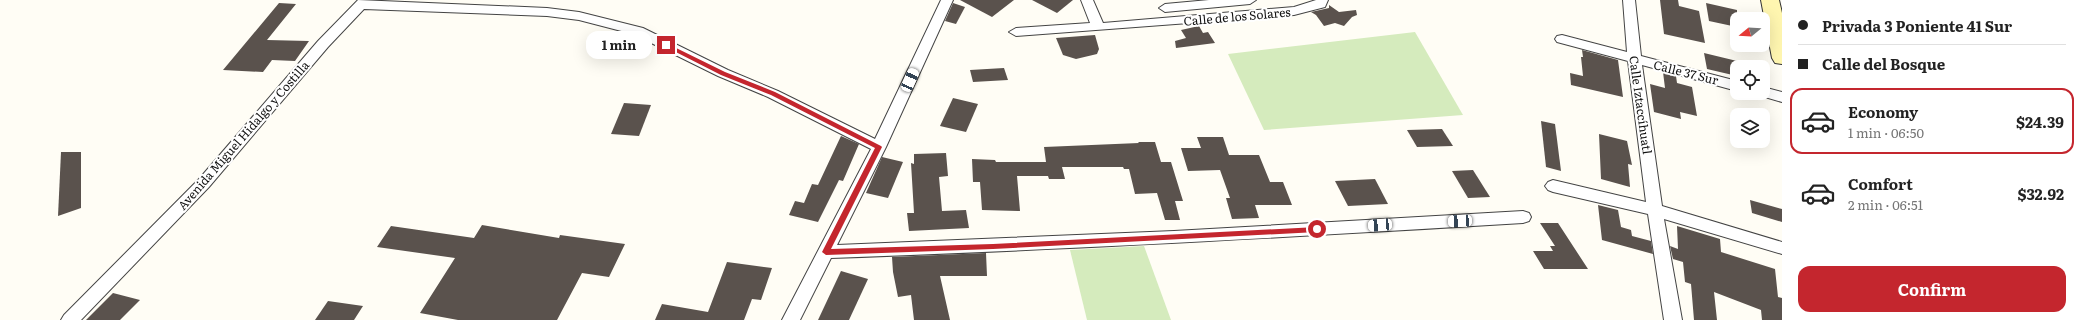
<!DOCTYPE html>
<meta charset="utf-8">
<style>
body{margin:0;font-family:Literata,serif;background:#f6f6f6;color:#222;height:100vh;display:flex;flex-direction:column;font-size:15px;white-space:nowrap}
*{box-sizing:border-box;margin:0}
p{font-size:13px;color:#767676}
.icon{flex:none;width:22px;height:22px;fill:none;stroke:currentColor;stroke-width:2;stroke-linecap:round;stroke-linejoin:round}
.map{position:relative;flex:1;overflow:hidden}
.panel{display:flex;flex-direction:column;background:#fff;width:300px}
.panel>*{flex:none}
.banner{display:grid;align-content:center;height:88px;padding:0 16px;background:#fff}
.needle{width:26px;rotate:252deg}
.controls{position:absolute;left:1730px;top:12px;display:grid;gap:8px}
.controls a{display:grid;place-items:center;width:40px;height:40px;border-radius:8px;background:#fff;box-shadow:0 4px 16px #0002;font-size:20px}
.end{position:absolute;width:18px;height:18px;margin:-9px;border:5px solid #c4262e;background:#fff;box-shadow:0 0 0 2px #fff}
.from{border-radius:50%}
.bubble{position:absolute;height:28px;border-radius:12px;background:#fff;box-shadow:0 4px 16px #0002;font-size:13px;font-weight:700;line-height:28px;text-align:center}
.car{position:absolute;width:12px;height:24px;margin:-12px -6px;border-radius:5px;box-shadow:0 0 3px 1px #0007;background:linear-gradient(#fff 24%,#345 0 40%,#fff 0 76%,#345 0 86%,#fff 0)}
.banner b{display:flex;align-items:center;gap:14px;height:38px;font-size:15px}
.banner b+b{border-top:1px solid #e0e0e0}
.banner i{width:10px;height:10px;background:#222}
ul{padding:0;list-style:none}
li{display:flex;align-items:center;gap:12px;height:66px;margin:0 8px 6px;padding:0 8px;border:2px solid transparent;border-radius:12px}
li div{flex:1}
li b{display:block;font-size:15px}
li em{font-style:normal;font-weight:700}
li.current{border-color:#c4262e}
li>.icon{width:36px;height:36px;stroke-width:1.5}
.cta{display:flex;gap:8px;margin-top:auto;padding:8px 16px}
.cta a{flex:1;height:46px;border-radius:12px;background:#c4262e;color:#fff;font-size:16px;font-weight:700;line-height:46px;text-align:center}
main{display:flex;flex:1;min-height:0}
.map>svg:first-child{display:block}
.green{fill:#d5ebbd}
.building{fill:#5a524d}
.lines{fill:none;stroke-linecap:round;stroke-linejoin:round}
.street-casing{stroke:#444;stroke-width:2}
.secondary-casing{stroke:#333;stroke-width:2}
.street{fill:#fff;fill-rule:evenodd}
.secondary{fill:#fff6b0;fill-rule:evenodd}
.route{fill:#c4262e}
.labels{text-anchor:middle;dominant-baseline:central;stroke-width:4;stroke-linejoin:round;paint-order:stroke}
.street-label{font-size:12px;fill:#111;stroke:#fff}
</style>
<main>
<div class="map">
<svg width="1782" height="320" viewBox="0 0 1782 320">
<rect width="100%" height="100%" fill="#fffdf5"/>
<!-- green -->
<g class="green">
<polygon points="1415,32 1463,115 1264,130 1228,54"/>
<polygon points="1144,246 1171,320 1087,320 1070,250"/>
</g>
<!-- building -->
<g class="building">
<polygon points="960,0 1014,0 992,17"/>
<polygon points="1032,0 1073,0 1057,13"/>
<polygon points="1660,0 1678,0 1679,6 1699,11 1705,43 1664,34"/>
<polygon points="279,3 296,4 267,40 309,41 295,61 272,60 263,72 223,70"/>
<polygon points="953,3 965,7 956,24 945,21"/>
<polygon points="1706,3 1737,10 1737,27 1709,21"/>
<polygon points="1329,5 1339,12 1356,10 1357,15 1352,17 1344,26 1335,23 1324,26 1316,15 1311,12 1329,8"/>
<polygon points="1199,26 1203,33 1208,32 1215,43 1176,48 1175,41 1186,38 1181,30"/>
<polygon points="1095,35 1099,49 1097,54 1076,59 1063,55 1056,38"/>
<polygon points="1582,50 1618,60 1623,97 1571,85 1570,73 1583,76 1581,57 1583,57"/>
<polygon points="1704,53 1737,61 1737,76 1707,69"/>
<polygon points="1004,68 1008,80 973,82 970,70"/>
<polygon points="1663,72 1676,76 1677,83 1692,87 1697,116 1680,112 1681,119 1654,112 1650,84 1665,88"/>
<polygon points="953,98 978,104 966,132 940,126"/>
<polygon points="624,103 651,105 639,136 611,134"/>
<polygon points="1541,121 1555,124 1561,171 1546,167"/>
<polygon points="1442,129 1453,146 1417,147 1407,130"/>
<polygon points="1599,134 1627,141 1632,165 1628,164 1630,187 1601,179"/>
<polygon points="841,136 859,144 843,181 839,180 818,222 789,215 795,201 804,203 812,184 818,185"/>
<polygon points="1197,137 1223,137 1229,155 1259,155 1270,182 1283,182 1292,205 1255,205 1259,218 1232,219 1226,198 1230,198 1220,170 1188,171 1181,148 1201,148"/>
<polygon points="1138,142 1155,142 1161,162 1171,162 1183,201 1175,201 1180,220 1165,220 1157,193 1135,194 1129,169 1124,169 1123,167 1062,167 1065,179 1049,179 1048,176 1017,176 1020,211 982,210 980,182 973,182 972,159 995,160 996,162 1046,162 1044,147 1139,143"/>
<polygon points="61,152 81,152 81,208 58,216"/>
<polygon points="946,153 948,176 939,177 942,211 966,210 969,228 909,231 907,213 914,213 911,163 914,164 914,154"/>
<polygon points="882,157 903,162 888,198 866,193"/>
<polygon points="1473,170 1490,197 1468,198 1452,171"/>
<polygon points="1375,179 1388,204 1348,206 1335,181"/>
<polygon points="1750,200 1782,209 1782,222 1752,213"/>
<polygon points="1598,205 1618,210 1621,227 1631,230 1632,236 1651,241 1653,254 1602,240"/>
<polygon points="1540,223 1558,223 1588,269 1544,269 1533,251 1553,251 1550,246 1555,246"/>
<polygon points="482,225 559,238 560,235 625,244 609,277 582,273 557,320 458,320 420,313 455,258 377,247 391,226 474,238"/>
<polygon points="1677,226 1720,239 1721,252 1775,269 1778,297 1782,298 1782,320 1762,320 1761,310 1714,292 1717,320 1694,320 1691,284 1685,282 1683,262 1673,259 1670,246 1678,249"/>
<polygon points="986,253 987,276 940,276 950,320 914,320 911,295 898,297 893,272 892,257"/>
<polygon points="727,262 772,268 761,300 752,299 744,320 655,320 662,304 708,312"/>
<polygon points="841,271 868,279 849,320 818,320"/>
<polygon points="113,293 140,300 120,320 86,320"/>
<polygon points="328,301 363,306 354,320 315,320"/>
</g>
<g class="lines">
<!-- street casing -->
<g class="street-casing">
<g id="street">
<path d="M358 0 547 8 579 12 643 28 728 70 778 91 875 139 941 0H953L886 147 837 245 1174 231 1523 211 1529 213 1531 217 1529 221 1523 223C1292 237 1062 250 831 258L800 320H782L871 149 768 97 718 76 633 34 579 20 547 16 364 9 328 47 209 187 81 320H61L64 315 199 179 318 41Z"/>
<polygon points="1081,0 1093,0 1103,23 1294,7 1316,0 1328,0 1325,7 1294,15 1016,36 1009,32 1016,28 1090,23"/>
<polygon points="1209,0 1256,0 1250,4 1165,12 1159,8 1165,4"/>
<polygon points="1623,0 1635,0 1641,56 1737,81 1737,91 1642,65 1662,206 1782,242 1782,254 1664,219 1682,320 1664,320 1648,214 1553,192 1548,190 1545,186 1548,182 1553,180 1646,202 1628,61 1557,42 1555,39 1557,36 1562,35 1627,52"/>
<polygon points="1763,87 1782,92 1782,102 1758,95 1757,93 1763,93"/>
</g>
</g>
<!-- secondary casing -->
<g class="secondary-casing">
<polygon id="secondary" points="1761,0 1779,0 1782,13 1782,64 1775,63 1772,58"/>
</g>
<!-- street -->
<use href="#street" class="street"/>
<!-- secondary -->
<use href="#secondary" class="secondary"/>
</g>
<!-- route -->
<polygon class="route" points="664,44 668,44 725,72 775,92 881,146 882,147 831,249 993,244 1317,227 1320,229 1317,232 993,249 826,255 822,252 875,148 771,95 721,75 664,46"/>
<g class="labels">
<!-- street labels -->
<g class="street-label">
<text transform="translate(1237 16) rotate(-5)">Calle de los Solares</text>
<text transform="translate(1686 72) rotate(14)">Calle 37 Sur</text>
<text transform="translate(1641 105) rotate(82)">Calle Iztaccíhuatl</text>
<text transform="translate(243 135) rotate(-49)">Avenida Miguel Hidalgo y Costilla</text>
</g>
</g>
</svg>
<div class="controls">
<a><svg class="needle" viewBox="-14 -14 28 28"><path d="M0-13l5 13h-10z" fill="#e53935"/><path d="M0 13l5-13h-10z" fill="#767676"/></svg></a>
<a><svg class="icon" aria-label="locate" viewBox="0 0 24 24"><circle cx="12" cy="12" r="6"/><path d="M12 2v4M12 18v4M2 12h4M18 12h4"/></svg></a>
<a><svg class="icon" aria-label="layers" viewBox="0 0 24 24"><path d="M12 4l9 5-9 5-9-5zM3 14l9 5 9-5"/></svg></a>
</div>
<i class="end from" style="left:1317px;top:229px"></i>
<i class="end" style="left:666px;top:45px"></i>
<div class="bubble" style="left:586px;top:31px;width:66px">1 min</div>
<i class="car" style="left:910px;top:80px;rotate:24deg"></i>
<i class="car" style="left:1460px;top:221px;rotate:267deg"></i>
<i class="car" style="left:1380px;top:225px;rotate:266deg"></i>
</div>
<section class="panel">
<div class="banner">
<b><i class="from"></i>Privada 3 Poniente 41 Sur</b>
<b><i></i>Calle del Bosque</b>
</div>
<ul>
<li class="current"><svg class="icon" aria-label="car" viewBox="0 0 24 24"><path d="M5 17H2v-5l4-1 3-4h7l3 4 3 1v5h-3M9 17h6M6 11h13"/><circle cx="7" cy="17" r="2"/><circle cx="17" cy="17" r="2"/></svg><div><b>Economy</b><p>1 min · 06:50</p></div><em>$24.39</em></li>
<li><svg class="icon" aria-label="car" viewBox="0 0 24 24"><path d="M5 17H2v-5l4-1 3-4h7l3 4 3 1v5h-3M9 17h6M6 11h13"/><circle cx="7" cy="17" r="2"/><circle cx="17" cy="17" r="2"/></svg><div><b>Comfort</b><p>2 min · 06:51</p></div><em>$32.92</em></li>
</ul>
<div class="cta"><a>Confirm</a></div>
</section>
</main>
